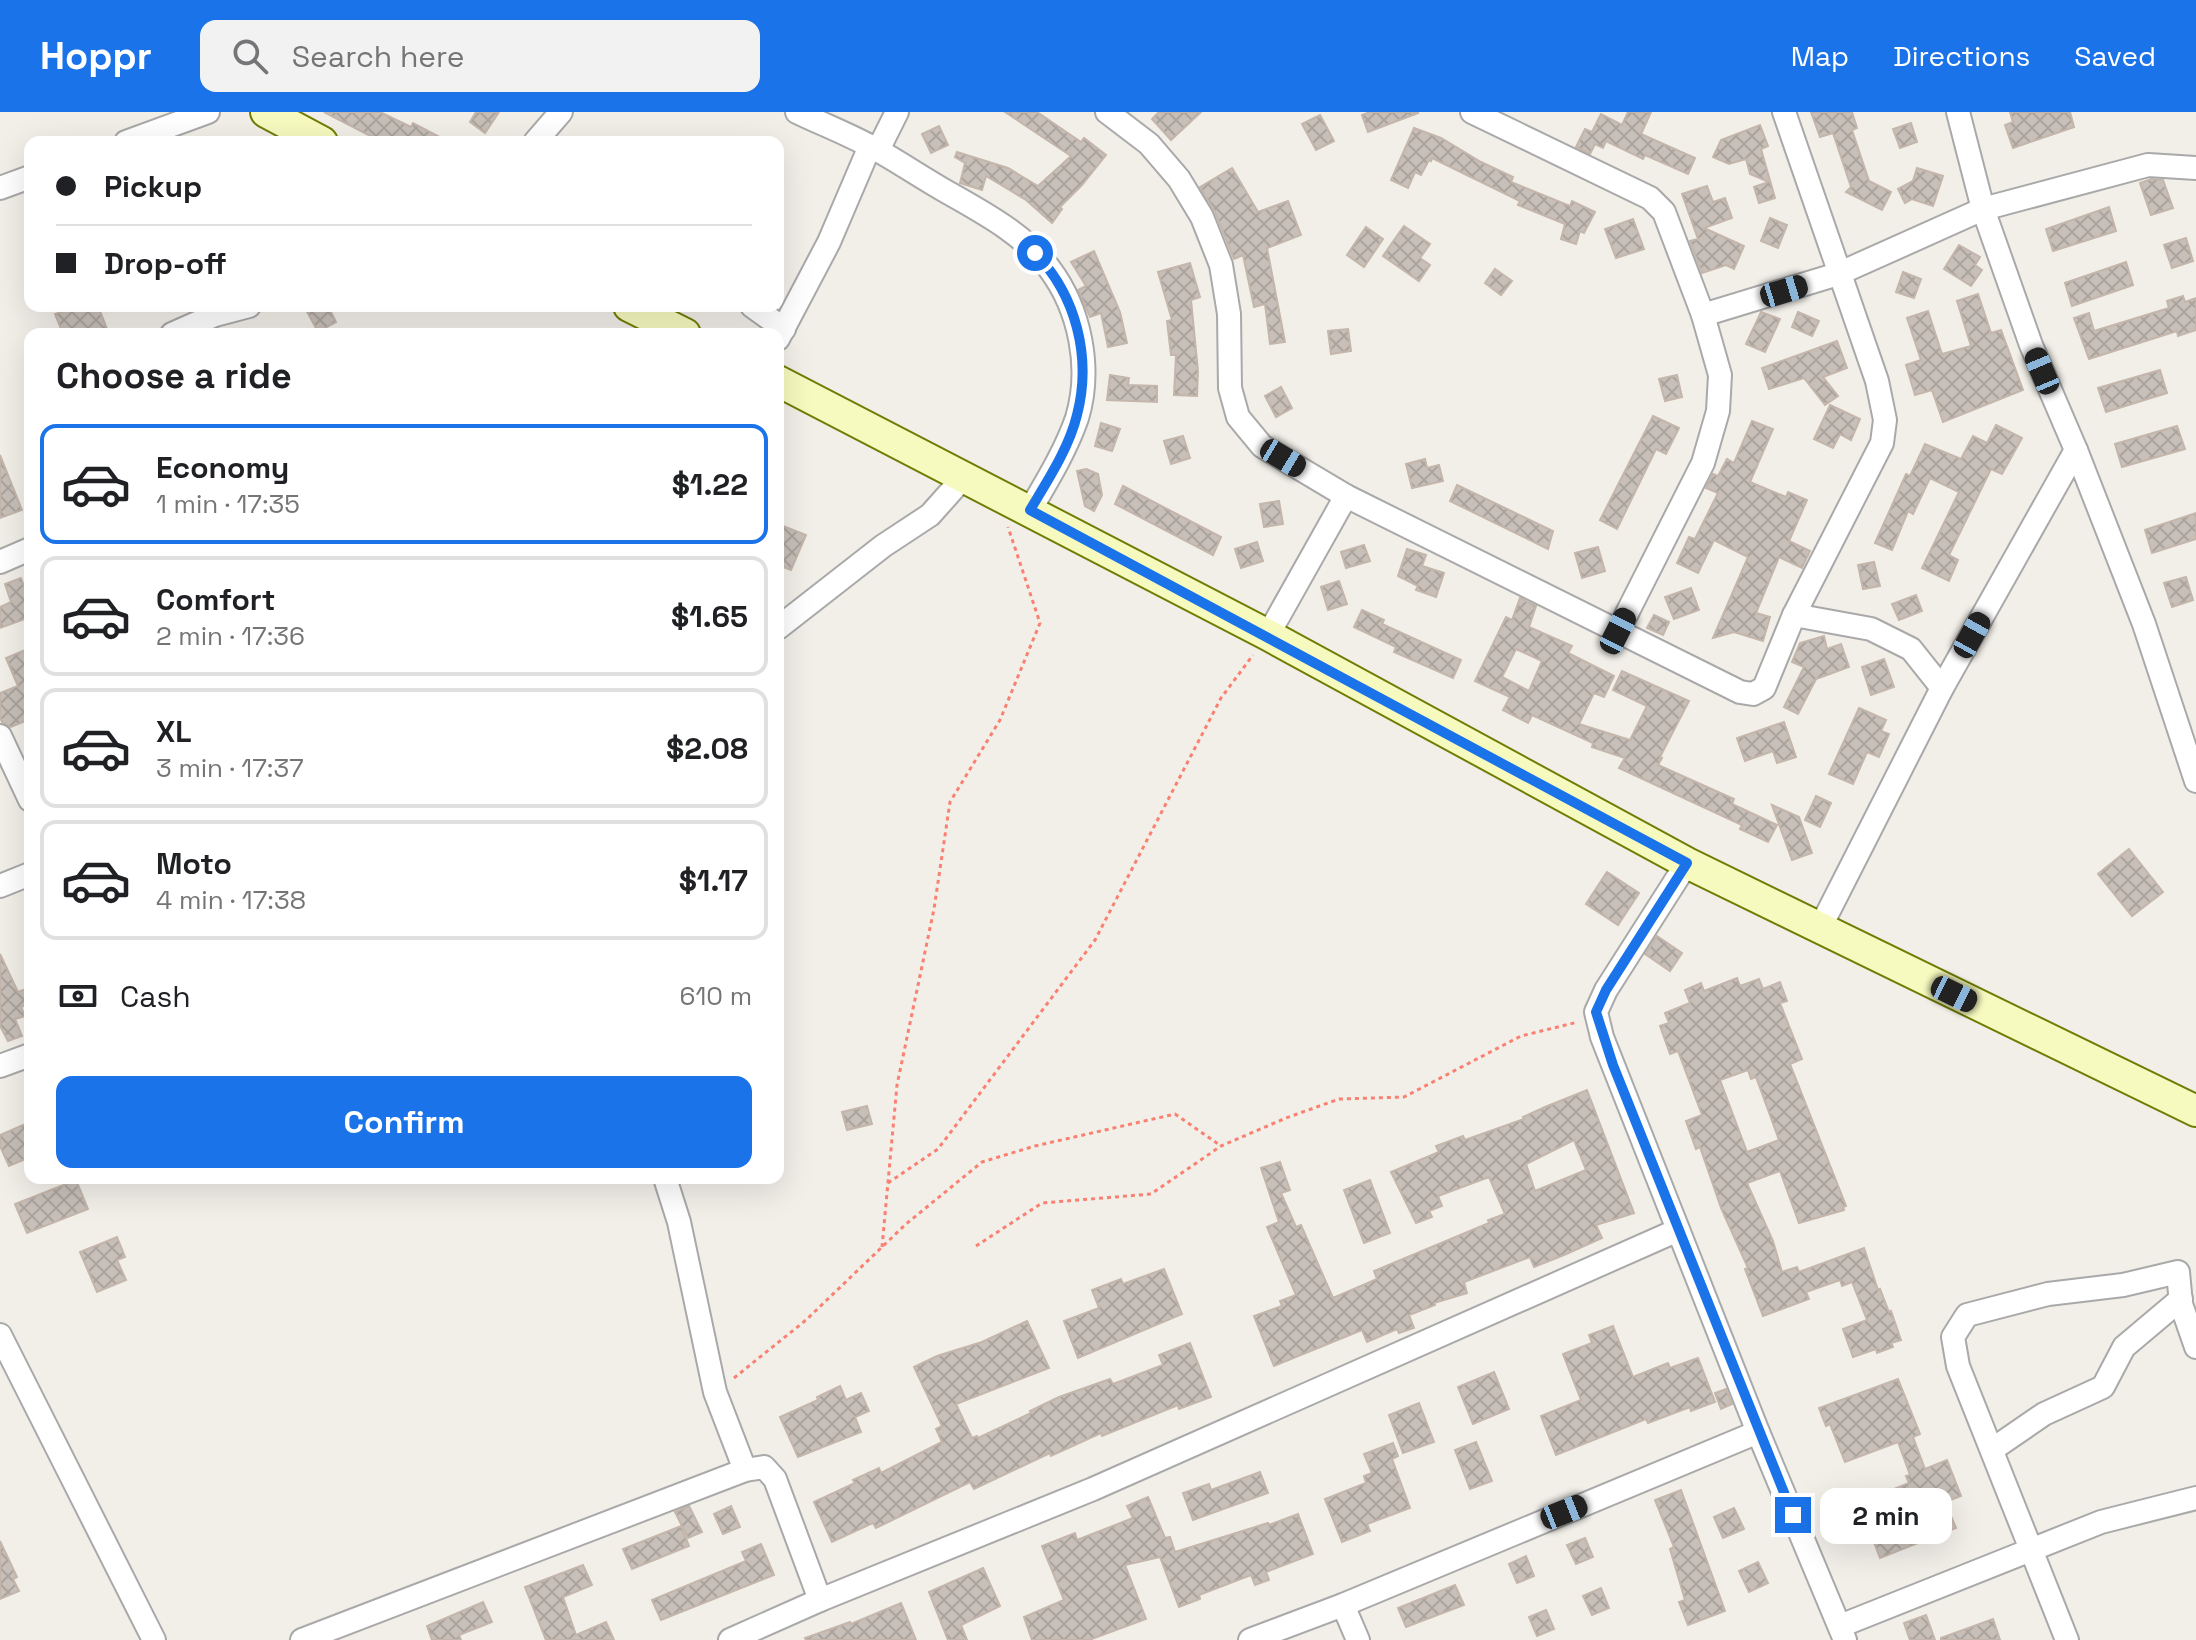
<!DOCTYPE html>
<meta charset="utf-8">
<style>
body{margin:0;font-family:"Space Grotesk",sans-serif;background:#f2f2f2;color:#202124;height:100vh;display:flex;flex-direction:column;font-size:30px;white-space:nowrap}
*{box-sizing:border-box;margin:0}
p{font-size:26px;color:#757577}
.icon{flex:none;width:44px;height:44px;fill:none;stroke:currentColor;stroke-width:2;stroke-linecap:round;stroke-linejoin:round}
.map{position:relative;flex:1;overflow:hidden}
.sheet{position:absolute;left:24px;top:216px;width:760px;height:856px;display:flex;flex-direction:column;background:#fff;border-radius:16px;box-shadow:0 8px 32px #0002}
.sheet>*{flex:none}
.top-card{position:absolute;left:24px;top:24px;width:760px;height:176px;border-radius:16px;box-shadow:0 8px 32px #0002;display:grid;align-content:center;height:176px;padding:0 32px;background:#fff}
.end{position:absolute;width:36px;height:36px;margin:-18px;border:10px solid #1a73e8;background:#fff;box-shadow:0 0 0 4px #fff}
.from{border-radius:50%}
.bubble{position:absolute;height:56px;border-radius:16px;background:#fff;box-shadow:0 8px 32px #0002;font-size:26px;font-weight:700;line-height:56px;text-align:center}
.car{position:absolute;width:24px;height:48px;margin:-24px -12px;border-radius:10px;box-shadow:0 0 6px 2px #0007;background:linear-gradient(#222 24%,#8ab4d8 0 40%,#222 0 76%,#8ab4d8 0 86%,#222 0)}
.top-card b{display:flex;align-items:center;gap:28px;height:76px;font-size:30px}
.top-card b+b{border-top:2px solid #e0e0e0}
.top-card i{width:20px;height:20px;background:#202124}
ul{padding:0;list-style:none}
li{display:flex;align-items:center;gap:24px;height:120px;margin:0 16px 12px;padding:0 16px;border:4px solid #e0e0e0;border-radius:16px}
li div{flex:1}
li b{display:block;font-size:30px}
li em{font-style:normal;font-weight:700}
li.active{border-color:#1a73e8}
li>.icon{width:72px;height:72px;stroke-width:1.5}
h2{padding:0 32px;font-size:36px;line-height:96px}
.pay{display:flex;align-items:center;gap:20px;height:88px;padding:0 32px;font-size:30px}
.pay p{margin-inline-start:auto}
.action{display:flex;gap:16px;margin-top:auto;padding:16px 32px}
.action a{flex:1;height:92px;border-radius:16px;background:#1a73e8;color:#fff;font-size:32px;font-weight:700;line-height:92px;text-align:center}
header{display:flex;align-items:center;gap:48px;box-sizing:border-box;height:112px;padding:0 40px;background:#1a73e8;color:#fff}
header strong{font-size:38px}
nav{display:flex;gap:44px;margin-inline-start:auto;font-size:28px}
.search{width:560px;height:72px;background:#f2f2f2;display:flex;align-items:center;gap:20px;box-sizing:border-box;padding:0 28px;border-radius:16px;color:#757577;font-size:30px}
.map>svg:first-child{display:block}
.building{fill:url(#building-cross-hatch);stroke:#c4b6ab;stroke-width:2;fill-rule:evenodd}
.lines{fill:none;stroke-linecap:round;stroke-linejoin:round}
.street-casing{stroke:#a9a9a9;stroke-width:26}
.secondary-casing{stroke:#707d05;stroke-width:34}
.path{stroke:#fa8072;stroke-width:3;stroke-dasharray:4 4;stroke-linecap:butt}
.street{stroke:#fff;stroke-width:22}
.secondary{stroke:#f7fabf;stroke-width:30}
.route{stroke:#1a73e8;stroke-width:10}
</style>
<header>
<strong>Hoppr</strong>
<div class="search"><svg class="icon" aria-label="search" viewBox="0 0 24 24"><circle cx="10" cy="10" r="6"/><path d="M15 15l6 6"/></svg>Search here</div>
<nav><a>Map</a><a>Directions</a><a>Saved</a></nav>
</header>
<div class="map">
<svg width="2196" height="1528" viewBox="0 0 2196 1528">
<defs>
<pattern id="building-cross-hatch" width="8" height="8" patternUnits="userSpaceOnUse" patternTransform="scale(2)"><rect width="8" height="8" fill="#c7bfb8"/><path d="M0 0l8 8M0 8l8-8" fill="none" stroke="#aba49e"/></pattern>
</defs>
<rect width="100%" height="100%" fill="#f2efe9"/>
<!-- building -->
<g class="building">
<polygon points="324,0 380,0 411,15 413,11 449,30 382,30"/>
<polygon points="476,0 499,0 485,21 470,10"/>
<polygon points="1005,0 1037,0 1081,30 1084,26 1106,43 1082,73 1060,95 1062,97 1052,111 1026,88 986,64 982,78 960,71 965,51 955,45 957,40 1008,56 1038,74 1071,44"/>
<polygon points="1159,0 1201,0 1171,28 1152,7"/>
<polygon points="1370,0 1417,0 1418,1 1368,20 1362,3"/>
<polygon points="1628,0 1651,0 1641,22 1695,46 1688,62 1645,43 1643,47 1606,29 1603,36 1595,32 1590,42 1576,35 1585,17 1592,20 1601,2 1622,13"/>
<polygon points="1811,0 1852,0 1857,16 1852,18 1869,69 1891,80 1882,98 1846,80 1851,75 1833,21 1820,25"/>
<polygon points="2010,0 2070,0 2074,15 2013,36 2005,13 2013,10"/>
<polygon points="1320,3 1334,29 1316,38 1302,12"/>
<polygon points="1911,11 1917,30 1900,36 1893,17"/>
<polygon points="1760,13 1768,34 1761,37 1775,86 1759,91 1754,75 1769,70 1750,62 1746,47 1729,52 1713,45 1721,28"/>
<polygon points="939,14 948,33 931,41 922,22"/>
<polygon points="1414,16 1441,26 1481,50 1513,65 1511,70 1570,94 1572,89 1595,100 1584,121 1580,119 1576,132 1561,127 1565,112 1518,93 1520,89 1432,46 1431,49 1429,48 1421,63 1415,60 1408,76 1391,68"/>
<polygon points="1232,56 1258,100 1288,89 1301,123 1267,136 1285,230 1270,232 1265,192 1254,195 1243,143 1234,147 1215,100 1200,75"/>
<polygon points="1917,56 1943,64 1933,94 1912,87 1905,91 1898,77 1913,69"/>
<polygon points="2151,67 2163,68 2173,96 2151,103 2140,71"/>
<polygon points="1707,74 1713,90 1725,86 1732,106 1704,116 1744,134 1734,157 1726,153 1702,161 1690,129 1698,127 1682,82"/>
<polygon points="2109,95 2116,119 2053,139 2046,117"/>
<polygon points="1770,106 1787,113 1778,136 1761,129"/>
<polygon points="1633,107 1644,137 1616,146 1605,117"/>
<polygon points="1404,114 1430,132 1420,146 1430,153 1419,169 1383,144"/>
<polygon points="1366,115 1383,127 1364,155 1347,143"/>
<polygon points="2186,126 2193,149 2172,156 2164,133"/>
<polygon points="1959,133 1980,145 1975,153 1982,158 1971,174 1944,157"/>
<polygon points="1094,139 1120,200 1127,231 1108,235 1101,201 1090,205 1078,178 1086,174 1071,150"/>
<polygon points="2126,150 2133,173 2072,194 2065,171"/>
<polygon points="1190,151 1200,185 1191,188 1198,259 1197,284 1174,283 1176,243 1171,243 1167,209 1172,208 1158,160"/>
<polygon points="1495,157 1512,169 1501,183 1485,171"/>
<polygon points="1903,160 1921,167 1914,186 1896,180"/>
<polygon points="1978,182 1991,221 2001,218 2023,278 1943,310 1932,278 1915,283 1906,253 1921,248 1907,206 1928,199 1942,242 1971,234 1957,189"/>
<polygon points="2183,184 2185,190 2196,186 2196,218 2178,224 2177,219 2089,247 2074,206 2089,201 2094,219 2169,196 2167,189"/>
<polygon points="68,194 98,194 109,222 63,222 55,202 70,197"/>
<polygon points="304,194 328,194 336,210 318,220"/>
<polygon points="1761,200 1780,207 1765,240 1746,232"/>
<polygon points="1798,200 1819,209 1812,224 1792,215"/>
<polygon points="1348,217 1351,239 1331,242 1328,219"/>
<polygon points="1837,229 1847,256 1823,265 1838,284 1825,293 1804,266 1769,277 1762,256"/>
<polygon points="2160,258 2167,281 2106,300 2098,276"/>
<polygon points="1110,263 1129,266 1128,273 1157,274 1157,290 1107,288"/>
<polygon points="1677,263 1682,285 1665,289 1659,267"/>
<polygon points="1281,275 1292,296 1276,305 1265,284"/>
<polygon points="1830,293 1860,307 1851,328 1840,322 1833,336 1814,327"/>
<polygon points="1653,304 1679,316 1666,342 1656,337 1617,417 1600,408"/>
<polygon points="1752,309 1773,317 1750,370 1786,385 1788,380 1807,388 1789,429 1810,439 1802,456 1779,445 1756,501 1770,505 1763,529 1734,520 1713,526 1748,445 1714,428 1698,461 1677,451 1689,425 1695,427 1718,381 1706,376 1713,362 1718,364 1727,347 1734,351"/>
<polygon points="1101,311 1120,317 1112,339 1095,334"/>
<polygon points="1996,313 2022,326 2002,362 1991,357 1949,443 1958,448 1949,469 1922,456 1959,380 1930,366 1913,402 1908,399 1892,438 1875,431 1906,362 1910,364 1925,332 1961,347 1973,324 1987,331"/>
<polygon points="2177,314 2185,337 2122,355 2115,332"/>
<polygon points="1183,324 1190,346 1171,352 1164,329"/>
<polygon points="0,343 22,398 0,406"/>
<polygon points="1425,347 1427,356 1439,353 1443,369 1412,376 1406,352"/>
<polygon points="1086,357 1098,362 1102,383 1094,399 1085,394 1077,359"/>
<polygon points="1457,373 1553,419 1548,437 1450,389"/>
<polygon points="1123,374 1221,425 1213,443 1115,392"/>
<polygon points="1279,389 1283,412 1264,415 1260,392"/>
<polygon points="2196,401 2196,427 2152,441 2145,418"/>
<polygon points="778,412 806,423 791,458 778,453"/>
<polygon points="1257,430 1263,449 1241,456 1235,437"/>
<polygon points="1364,433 1370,449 1346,456 1341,440"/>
<polygon points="1598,435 1605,459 1582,466 1575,441"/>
<polygon points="1407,437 1426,443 1422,454 1444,461 1436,485 1416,478 1418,474 1398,464"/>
<polygon points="1874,450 1880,474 1863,477 1858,453"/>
<polygon points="2186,465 2193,488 2172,495 2164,471"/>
<polygon points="21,466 30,490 30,505 0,516 0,495 11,490 5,472"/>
<polygon points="1339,469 1347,492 1328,498 1321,475"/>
<polygon points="1691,476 1699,498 1674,507 1665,485"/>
<polygon points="1916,483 1922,499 1899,508 1892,492"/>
<path d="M1520 486 1536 494 1529 515 1572 534 1568 541 1614 564 1604 585 1594 581 1579 612 1630 628 1647 594 1613 578 1622 559 1689 589 1660 645 1662 646 1658 653 1734 687 1732 692 1777 713 1768 730 1740 717 1742 713 1619 656 1625 646 1592 635 1593 631 1532 603 1528 611 1503 598 1510 585 1475 569 1506 505 1512 508ZM1516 537 1542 549 1529 579 1502 565Z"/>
<polygon points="1362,498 1384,508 1382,512 1461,548 1453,566 1394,540 1396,535 1354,515"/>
<polygon points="1654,503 1669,510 1663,523 1647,516"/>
<polygon points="1824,524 1827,537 1841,532 1849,555 1816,567 1798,602 1784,595 1804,555 1792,550 1800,531"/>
<polygon points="30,536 30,607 11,615 2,610 0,605 0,581 18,574 6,546"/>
<polygon points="1884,547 1894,575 1871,583 1862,555"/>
<polygon points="1859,596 1886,608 1881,619 1889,622 1879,645 1867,640 1853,672 1829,662"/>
<polygon points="1784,610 1796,645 1777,651 1773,639 1745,649 1737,626"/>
<polygon points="1816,684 1831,691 1820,715 1805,708"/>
<polygon points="1772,693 1799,705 1812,741 1792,748"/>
<polygon points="2129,737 2163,780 2132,804 2098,762"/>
<polygon points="1607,760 1639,781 1618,813 1586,792"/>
<polygon points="1657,824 1682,841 1670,859 1645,842"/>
<polygon points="0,842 18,880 26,877 30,886 30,891 21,895 25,904 15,907 22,924 8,929 0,914"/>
<path d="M1737 866 1740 874 1759 867 1763 877 1780 870 1787 889 1780 891 1802 947 1790 952 1846 1094 1843 1095 1844 1098 1799 1111 1780 1059 1747 1071 1773 1129 1782 1160 1797 1155 1799 1160 1864 1136 1878 1178 1880 1177 1889 1200 1891 1199 1901 1228 1891 1231 1893 1235 1877 1241 1876 1237 1853 1245 1843 1217 1867 1208 1852 1170 1842 1174 1840 1168 1806 1180 1809 1187 1763 1204 1745 1157 1748 1156 1721 1096 1700 1035 1696 1037 1686 1009 1702 1003 1678 939 1670 942 1660 914 1669 911 1665 901 1690 891 1685 878 1701 871 1704 879ZM1748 958 1751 967 1756 965 1779 1028 1747 1040 1720 968Z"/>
<path d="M1587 978 1634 1101 1596 1113 1602 1126 1564 1143 1534 1155 1530 1145 1464 1170 1467 1181 1434 1191 1435 1193 1409 1203 1414 1216 1399 1221 1397 1217 1367 1230 1362 1218 1274 1254 1254 1204 1282 1194 1280 1189 1296 1183 1267 1115 1279 1110 1261 1056 1280 1050 1290 1078 1281 1081 1296 1115 1301 1113 1333 1186 1377 1167 1374 1159 1489 1111 1488 1108 1505 1102 1489 1065 1438 1084 1442 1094 1429 1099 1432 1105 1416 1111 1391 1060 1439 1040 1436 1034 1463 1024 1465 1028 1524 1007 1523 1005 1545 995ZM1574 1028 1586 1058 1535 1079 1526 1052Z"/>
<polygon points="867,994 872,1012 847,1018 842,1000"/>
<polygon points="30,1010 30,1045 9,1054 0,1034 0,1023"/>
<polygon points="76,1068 88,1097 27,1121 15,1092"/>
<polygon points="1370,1068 1390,1121 1364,1131 1344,1078"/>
<polygon points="117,1125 125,1145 117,1148 126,1168 97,1180 80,1140"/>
<polygon points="1164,1157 1182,1202 1078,1246 1064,1209 1099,1196 1092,1178 1121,1167 1123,1172"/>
<polygon points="1027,1209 1049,1256 956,1292 972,1326 977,1324 978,1326 1031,1301 1030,1299 1059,1285 1110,1267 1113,1272 1163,1253 1159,1243 1190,1231 1211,1285 1179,1297 1178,1293 1102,1324 1101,1321 1051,1344 1050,1341 974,1377 970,1370 876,1416 873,1411 832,1430 814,1390 855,1371 853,1368 879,1356 881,1361 942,1330 936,1317 942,1314 914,1255 937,1244 982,1230"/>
<polygon points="1613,1214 1633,1265 1668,1251 1670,1256 1698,1246 1715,1290 1691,1299 1690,1295 1648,1311 1646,1307 1556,1343 1541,1304 1581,1288 1563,1242 1592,1231 1589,1223"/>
<polygon points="1494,1260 1509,1297 1473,1312 1458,1275"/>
<polygon points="1898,1267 1920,1322 1913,1325 1925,1357 1947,1348 1961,1384 1945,1390 1956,1416 1880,1446 1859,1391 1909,1371 1906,1364 1910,1363 1898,1330 1845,1350 1830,1312 1826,1314 1819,1296"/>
<polygon points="840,1274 846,1288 861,1281 869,1299 855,1305 861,1320 798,1345 780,1305 818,1288 817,1285"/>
<polygon points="1726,1277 1732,1292 1721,1297 1715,1281"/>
<polygon points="1419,1291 1434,1330 1403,1341 1389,1303"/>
<polygon points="1476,1330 1492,1369 1470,1377 1455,1338"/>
<polygon points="1393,1331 1398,1344 1392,1347 1410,1396 1367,1412 1370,1419 1342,1430 1325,1387 1366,1371 1364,1364 1372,1361 1364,1342"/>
<polygon points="1260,1360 1268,1381 1193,1408 1183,1381 1209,1372 1211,1378"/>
<polygon points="1681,1378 1725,1499 1688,1513 1679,1490 1685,1488 1670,1437 1674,1435 1655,1388"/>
<polygon points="1148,1385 1165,1426 1170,1425 1175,1440 1268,1411 1269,1413 1298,1402 1313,1442 1266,1460 1269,1468 1255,1473 1251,1463 1199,1483 1200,1487 1179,1495 1160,1445 1125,1453 1146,1507 1089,1528 1032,1528 1024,1505 1064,1488 1042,1434 1075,1421 1077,1428 1133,1406 1127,1394"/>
<polygon points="689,1394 702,1420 688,1426 675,1400"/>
<polygon points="731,1394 740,1415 723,1422 714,1402"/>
<polygon points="1734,1396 1744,1417 1723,1426 1714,1405"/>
<polygon points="681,1414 689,1434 632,1457 623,1437"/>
<polygon points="1585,1426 1593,1445 1576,1452 1567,1433"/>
<polygon points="0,1429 17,1465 13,1467 19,1479 0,1487"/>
<polygon points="761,1432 774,1463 661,1508 652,1488 746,1449 742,1440"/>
<polygon points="1526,1444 1534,1464 1517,1471 1509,1452"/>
<polygon points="1758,1450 1768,1471 1749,1480 1739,1459"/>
<polygon points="583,1453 592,1473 563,1485 576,1523 606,1510 614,1528 546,1528 525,1475"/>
<polygon points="983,1456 1000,1494 961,1513 967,1528 948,1528 929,1480"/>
<polygon points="1455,1473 1464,1493 1406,1515 1398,1496"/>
<polygon points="1601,1476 1609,1496 1592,1503 1583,1484"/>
<polygon points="483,1490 492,1510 459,1523 461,1528 432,1528 427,1514"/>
<polygon points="901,1491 916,1528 806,1528 805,1526 850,1510 851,1512"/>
<polygon points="1546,1498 1554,1517 1537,1524 1529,1505"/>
<polygon points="1926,1503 1935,1528 1910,1528 1904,1511"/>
<polygon points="1993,1507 2000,1528 1941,1528 1941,1526"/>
</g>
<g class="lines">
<!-- street casing -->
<g class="street-casing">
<g id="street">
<path d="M797 0C824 13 853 24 879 39 902 52 924 67 947 80 982 100 1024 122 1049 156 1080 197 1092 256 1077 306 1066 338 1047 369 1030 398"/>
<polyline points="1107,0 1149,32 1179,67 1202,105 1221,153 1229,202 1230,276 1238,305 1262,334 1346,384 1740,580 1753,582 1764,576 1794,503 1882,331 1885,308 1877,269 1784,0"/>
<polyline points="1472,0 1650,86 1664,100 1703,203 1720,263 1718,299 1703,351 1618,519"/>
<polyline points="126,30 208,0"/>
<polyline points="535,30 561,0"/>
<polyline points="878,38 897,0"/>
<polyline points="0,76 30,65"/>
<polyline points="752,194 784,217"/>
<polyline points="1703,203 1838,162 1983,97 2148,53 2196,56"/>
<polyline points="172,222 215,203 249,194"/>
<polyline points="778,227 829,130 870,34"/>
<polyline points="2076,338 2144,512 2196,669"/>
<polyline points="0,450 30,437"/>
<polyline points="1794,503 1871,517 1911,537 1942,576"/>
<polyline points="778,516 883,434 930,403 963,366"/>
<polyline points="1268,523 1346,384"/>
<polyline points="0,624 30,688"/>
<polyline points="1687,751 1606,878 1596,900 1602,925 1758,1320 1845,1528"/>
<polyline points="0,774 30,762"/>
<polyline points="1820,816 1942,576 2076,338 2031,233 1983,97 1958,0"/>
<polyline points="0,954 30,943"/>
<polyline points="665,1066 679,1110 715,1280 745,1358"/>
<polyline points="0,1223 154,1528"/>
<polyline points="1993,1337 2044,1302 2103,1275 2124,1235 2181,1187"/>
<polyline points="1343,1493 1358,1528"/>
<polyline points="1840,1514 2101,1410 2196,1386"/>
<polyline points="302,1528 745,1358 764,1355 775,1367 820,1488"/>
<polyline points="730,1528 820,1488 1093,1377 1678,1118"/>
<polyline points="1250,1528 1343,1493 1758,1320"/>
<polyline points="2067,1528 1958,1254 1953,1225 1967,1203 2048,1182 2123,1173 2178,1160 2181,1192 2196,1235"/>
</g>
</g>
<!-- secondary casing -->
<g class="secondary-casing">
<g id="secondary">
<polyline points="266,0 322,30"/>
<polyline points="629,194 685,222"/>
<polyline points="778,269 1268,523 1687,751 2196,999"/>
</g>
</g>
<!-- path -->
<g class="path">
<polyline points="888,1071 938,1037 1095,828 1221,586 1253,543"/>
<polyline points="976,1134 1042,1091 1151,1082 1221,1034 1286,1006 1339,987 1404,985 1521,924 1578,910"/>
<polyline points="882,1135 897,973 934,797 950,690 1000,608 1040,511 1008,415"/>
<polyline points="734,1266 806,1208 906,1112 982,1050 1035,1034 1175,1002 1221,1034"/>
</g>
<!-- street -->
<use href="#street" class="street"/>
<!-- secondary -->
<use href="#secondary" class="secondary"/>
</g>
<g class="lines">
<!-- route -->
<path class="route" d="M1035 141C1076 183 1092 245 1077 303 1069 336 1048 368 1030 398L1687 751 1606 878 1596 900 1613 953 1793 1403"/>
</g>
</svg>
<i class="end from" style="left:1035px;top:141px"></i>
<i class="end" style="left:1793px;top:1403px"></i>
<div class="bubble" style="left:1820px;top:1376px;width:132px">2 min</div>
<i class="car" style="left:1784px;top:179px;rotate:73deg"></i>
<i class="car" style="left:2042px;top:259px;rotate:337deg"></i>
<i class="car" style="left:1283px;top:346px;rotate:121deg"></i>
<i class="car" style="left:1618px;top:519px;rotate:27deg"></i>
<i class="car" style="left:1972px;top:523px;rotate:29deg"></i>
<i class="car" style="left:1954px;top:882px;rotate:116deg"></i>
<i class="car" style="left:1564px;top:1400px;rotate:68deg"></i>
<div class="top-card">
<b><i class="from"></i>Pickup</b>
<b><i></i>Drop-off</b>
</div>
<section class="sheet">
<h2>Choose a ride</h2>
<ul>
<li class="active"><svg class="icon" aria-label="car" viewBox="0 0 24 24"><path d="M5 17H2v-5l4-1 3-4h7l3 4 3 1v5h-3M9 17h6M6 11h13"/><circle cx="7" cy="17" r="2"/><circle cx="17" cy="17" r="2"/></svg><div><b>Economy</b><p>1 min · 17:35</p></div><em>$1.22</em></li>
<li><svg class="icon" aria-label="car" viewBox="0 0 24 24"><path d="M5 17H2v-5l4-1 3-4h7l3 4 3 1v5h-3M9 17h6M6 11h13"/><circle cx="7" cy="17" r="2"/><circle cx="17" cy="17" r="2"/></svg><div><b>Comfort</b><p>2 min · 17:36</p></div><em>$1.65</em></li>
<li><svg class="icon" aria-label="car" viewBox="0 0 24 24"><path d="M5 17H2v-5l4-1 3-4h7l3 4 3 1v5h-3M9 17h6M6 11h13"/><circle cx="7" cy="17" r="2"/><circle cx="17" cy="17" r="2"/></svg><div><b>XL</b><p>3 min · 17:37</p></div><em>$2.08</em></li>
<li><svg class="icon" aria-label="car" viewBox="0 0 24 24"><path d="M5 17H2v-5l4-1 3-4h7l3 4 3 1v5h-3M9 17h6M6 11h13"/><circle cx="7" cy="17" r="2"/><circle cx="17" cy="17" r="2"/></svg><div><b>Moto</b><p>4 min · 17:38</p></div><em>$1.17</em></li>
</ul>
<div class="pay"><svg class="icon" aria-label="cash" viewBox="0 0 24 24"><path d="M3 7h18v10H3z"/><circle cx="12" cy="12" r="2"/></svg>Cash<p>610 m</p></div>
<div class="action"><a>Confirm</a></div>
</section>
</div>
